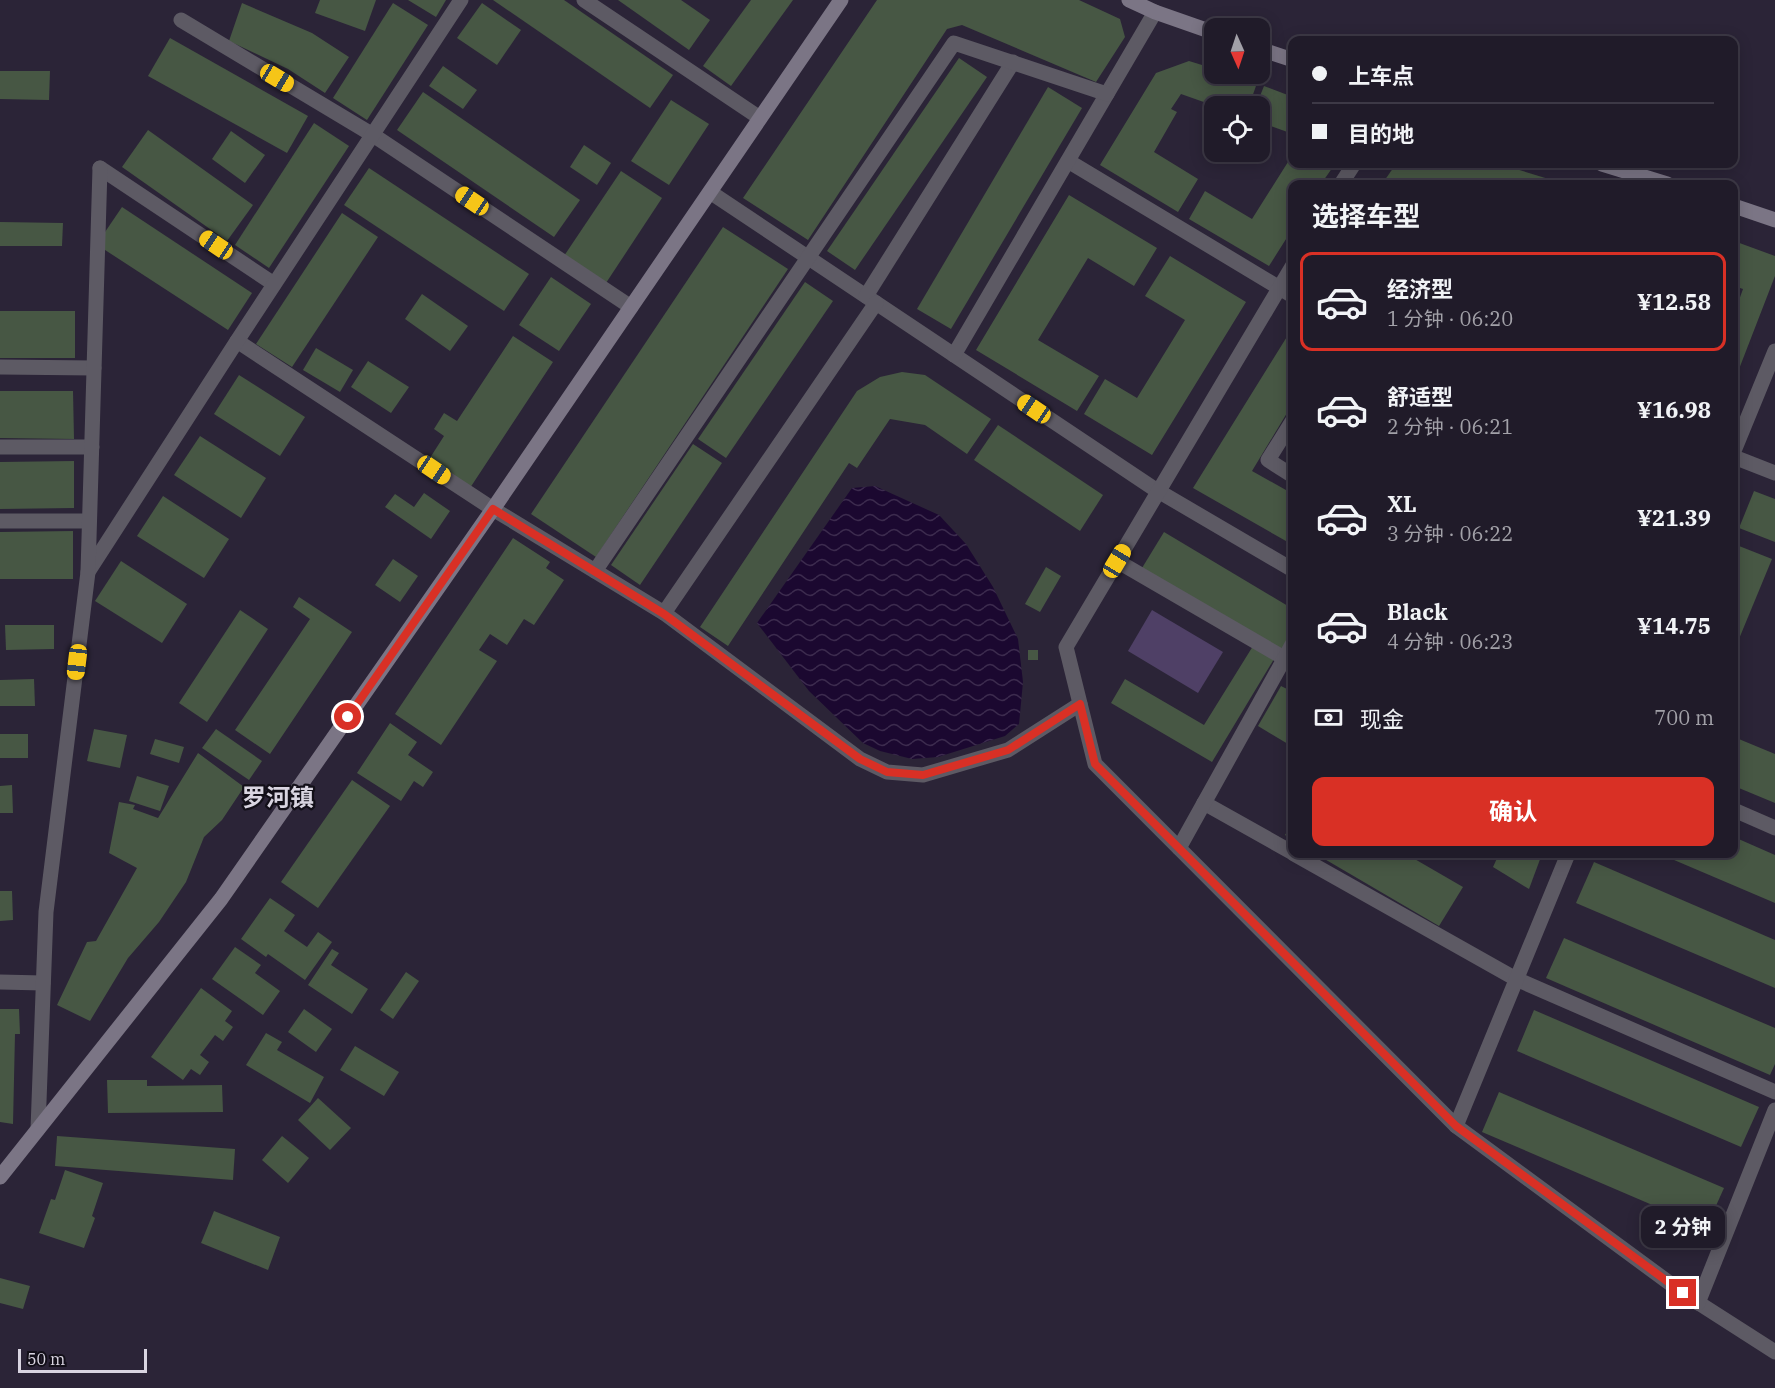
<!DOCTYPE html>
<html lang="zh">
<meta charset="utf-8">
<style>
body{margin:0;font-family:"IBM Plex Serif","Noto Sans SC",serif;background:#282431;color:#f1f3f6;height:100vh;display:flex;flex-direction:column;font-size:22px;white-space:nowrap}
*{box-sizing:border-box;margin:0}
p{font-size:20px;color:#a2a1a8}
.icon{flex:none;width:33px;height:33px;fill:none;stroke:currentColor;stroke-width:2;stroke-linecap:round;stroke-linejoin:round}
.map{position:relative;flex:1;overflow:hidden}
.panel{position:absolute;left:1288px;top:180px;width:450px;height:678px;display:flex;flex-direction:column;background:#201b29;border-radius:12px;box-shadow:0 3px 15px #0003,0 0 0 2px #3d3946}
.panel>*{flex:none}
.hud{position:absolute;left:1288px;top:36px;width:450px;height:132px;border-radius:12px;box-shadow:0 3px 15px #0003,0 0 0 2px #3d3946;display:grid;align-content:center;height:132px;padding:0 24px;background:#201b29}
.needle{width:39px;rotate:177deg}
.controls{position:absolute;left:1204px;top:18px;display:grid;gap:12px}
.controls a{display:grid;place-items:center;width:66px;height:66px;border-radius:12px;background:#201b29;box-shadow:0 3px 15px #0003,0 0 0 2px #3d3946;font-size:30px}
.scale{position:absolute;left:18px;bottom:15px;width:129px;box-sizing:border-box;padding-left:6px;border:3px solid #d9d5e1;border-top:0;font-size:16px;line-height:21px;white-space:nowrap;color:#d9d5e1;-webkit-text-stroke:4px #120f18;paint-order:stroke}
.end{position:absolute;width:27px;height:27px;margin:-14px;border:8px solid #d93025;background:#fff;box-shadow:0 0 0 3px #fff}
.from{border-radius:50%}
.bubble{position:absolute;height:42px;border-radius:12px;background:#201b29;box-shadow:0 3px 15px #0003,0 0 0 2px #3d3946;font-size:20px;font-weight:700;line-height:42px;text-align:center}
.car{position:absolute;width:18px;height:36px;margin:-18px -9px;border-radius:8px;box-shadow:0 0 4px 2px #0007;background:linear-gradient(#f5c518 24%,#345 0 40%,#f5c518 0 76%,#345 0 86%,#f5c518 0)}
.hud b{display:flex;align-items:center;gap:21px;height:57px;font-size:22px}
.hud b+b{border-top:2px solid #3d3946}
.hud i{width:15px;height:15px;background:#f1f3f6}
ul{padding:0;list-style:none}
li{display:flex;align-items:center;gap:18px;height:99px;margin:0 12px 9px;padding:0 12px;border:3px solid transparent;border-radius:12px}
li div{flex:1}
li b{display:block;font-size:22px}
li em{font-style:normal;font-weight:700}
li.active{border-color:#d93025}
li>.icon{width:54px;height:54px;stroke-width:1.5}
h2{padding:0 24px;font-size:27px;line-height:72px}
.pay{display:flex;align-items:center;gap:15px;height:66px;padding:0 24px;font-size:22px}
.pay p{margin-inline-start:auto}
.button{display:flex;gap:12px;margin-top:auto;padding:12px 24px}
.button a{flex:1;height:69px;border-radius:12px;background:#d93025;color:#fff;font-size:24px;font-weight:700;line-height:69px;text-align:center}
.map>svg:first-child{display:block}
.pitch{fill:#4f4066}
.water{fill:url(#water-waves)}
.building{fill:#475744}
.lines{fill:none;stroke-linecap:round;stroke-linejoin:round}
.street{stroke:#5d5a64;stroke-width:15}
.secondary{stroke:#7b7585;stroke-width:15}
.route{stroke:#d93025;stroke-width:8}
.labels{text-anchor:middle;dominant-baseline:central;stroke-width:4.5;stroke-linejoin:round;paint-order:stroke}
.district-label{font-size:24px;font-weight:bold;fill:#d9d5e1;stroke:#120f18}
</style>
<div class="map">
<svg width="1775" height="1388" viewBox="0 0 1775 1388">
<defs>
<pattern id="water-waves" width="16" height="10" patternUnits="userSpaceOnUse" patternTransform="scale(1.5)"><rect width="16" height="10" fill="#1b0830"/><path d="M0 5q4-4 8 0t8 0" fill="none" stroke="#3c2b4e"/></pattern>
</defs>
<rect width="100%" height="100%" fill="#2b2437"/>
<!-- pitch -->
<polygon class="pitch" points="1152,610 1223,652 1198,693 1128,651"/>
<!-- water -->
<polygon class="water" points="875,486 939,515 966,544 993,587 1018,639 1023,682 1019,724 1005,736 938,757 912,759 880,751 863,743 809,691 757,623 852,488"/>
<!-- building -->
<g class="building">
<polygon points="320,0 376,0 365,31 315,13"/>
<polygon points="408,0 446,0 436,17"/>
<polygon points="493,0 564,0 673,75 650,108"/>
<polygon points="618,0 681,0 710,20 689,50"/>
<polygon points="751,0 793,0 731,86 703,66"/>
<polygon points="877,0 1079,0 1120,19 1125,37 1096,82 962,25 947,29 808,240 743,198"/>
<polygon points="242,3 312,33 349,57 325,93 288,69 229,41"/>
<polygon points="393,3 428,25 367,120 333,98"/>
<polygon points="482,3 521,30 497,65 457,38"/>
<polygon points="170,38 308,116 287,153 148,76"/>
<polygon points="959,58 987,77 855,270 827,251"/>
<polygon points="1189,61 1215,69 1215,74 1229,74 1257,83 1249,106 1215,106 1181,94 1171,109 1177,112 1154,152 1198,179 1178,212 1100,165 1156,73"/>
<polygon points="443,66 477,90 463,109 429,86"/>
<polygon points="0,71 50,71 49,100 0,99"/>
<polygon points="1264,86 1293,97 1293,134 1260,122 1260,106 1256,106"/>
<polygon points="1048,87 1082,108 951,329 917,309"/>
<polygon points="423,92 580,200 554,237 397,130"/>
<polygon points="671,100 709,124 669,185 631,161"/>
<polygon points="314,123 349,146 269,268 235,245"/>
<polygon points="148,130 253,205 227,241 122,167"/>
<polygon points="231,131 265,155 245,183 212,159"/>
<polygon points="584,145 611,163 597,185 570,167"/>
<polygon points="1293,154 1293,164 1335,164 1321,184 1293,184 1293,228 1269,266 1189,219 1205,191 1252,219"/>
<polygon points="1396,164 1500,164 1565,184 1382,184"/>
<polygon points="369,168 529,274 504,311 344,205"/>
<polygon points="621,171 662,198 606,283 564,256"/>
<polygon points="1069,195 1157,248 1134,286 1088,258 1038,340 1099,376 1077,411 976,350"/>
<polygon points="122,207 252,293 228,330 102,248 103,235"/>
<polygon points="342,213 378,237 292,367 256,344"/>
<polygon points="0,222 63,223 62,246 0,246"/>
<polygon points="723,227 788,269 596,557 531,514"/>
<polygon points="1734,241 1775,256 1775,276 1734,382 1734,314 1743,289 1734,286"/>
<polygon points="1170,256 1246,302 1152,455 1084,414 1105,379 1137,398 1185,320 1145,296"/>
<polygon points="551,277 591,304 559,351 519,325"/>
<polygon points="805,282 833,301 726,458 698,439"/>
<polygon points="422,294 468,326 450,351 405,319"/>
<rect x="0" y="311" width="75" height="47"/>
<polygon points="1293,327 1293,403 1252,471 1293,494 1293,545 1193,488"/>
<polygon points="513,336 553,362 470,488 428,461 444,436 434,429 444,413 457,421"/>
<polygon points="316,348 353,370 340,392 303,370"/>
<polygon points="368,361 409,387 391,413 351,387"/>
<polygon points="902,372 925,375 991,419 967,454 925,425 890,419 857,468 849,463 728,646 700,627 857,391 880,377"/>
<polygon points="239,375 305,417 280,456 214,414"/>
<polygon points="0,391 73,391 74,439 0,438"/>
<polygon points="998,425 1103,495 1080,531 974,460"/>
<polygon points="200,436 266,478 241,518 174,475"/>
<polygon points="693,444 722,463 640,585 611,565"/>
<polygon points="74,461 74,508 0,509 0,462"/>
<polygon points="1754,491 1775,499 1775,542 1739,528"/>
<polygon points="424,493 450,511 431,539 385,507 395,494 414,507"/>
<polygon points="163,496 229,539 204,578 137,536"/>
<polygon points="73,531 73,579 0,579 0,532"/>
<polygon points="1164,532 1293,609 1293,630 1281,651 1142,568"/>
<polygon points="513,538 550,562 546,568 564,580 534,625 524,619 507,645 490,634 479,650 497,661 441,745 395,714"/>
<polygon points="1734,544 1772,559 1734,651"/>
<polygon points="393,559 418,576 400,602 375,585"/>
<polygon points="121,561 187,604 162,643 95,601"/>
<polygon points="1046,567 1061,576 1040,612 1025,604"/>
<polygon points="299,597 352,632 270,754 235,730 310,619 293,607"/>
<polygon points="240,610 268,629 207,722 179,703"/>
<polygon points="5,625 54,625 54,649 6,650"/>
<polygon points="1253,646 1274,659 1212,762 1111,703 1125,679 1204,725"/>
<rect x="1028" y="650" width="10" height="10"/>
<polygon points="34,679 35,706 0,706 0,680"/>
<polygon points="1281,686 1293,692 1293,747 1258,726"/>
<polygon points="390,723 417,742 408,755 433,772 423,787 414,781 401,801 357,773"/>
<polygon points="94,729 127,735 120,768 87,761"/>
<polygon points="216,729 262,761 249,780 202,748"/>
<rect x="0" y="734" width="28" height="24"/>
<polygon points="1734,737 1775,754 1775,803 1734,786"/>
<polygon points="155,739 184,747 179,763 150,754"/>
<polygon points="198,753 244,787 222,820 204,837 186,882 159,922 128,958 90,1021 57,1005 87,942 96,941 137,868 109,853 119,802 135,805 133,809 158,818"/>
<polygon points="137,776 169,786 160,811 129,801"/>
<polygon points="352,780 390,806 318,908 281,882"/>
<polygon points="12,785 13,813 0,813 0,786"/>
<polygon points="1293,822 1293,840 1285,835"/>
<polygon points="1734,837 1775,855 1775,903 1660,854 1734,854"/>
<polygon points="1316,854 1406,854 1463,887 1439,926"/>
<polygon points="1499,854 1542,854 1529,889 1493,867"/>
<polygon points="1594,862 1775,940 1775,988 1576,903"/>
<polygon points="0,891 12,891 13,920 0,921"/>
<polygon points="270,898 295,915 284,931 307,947 318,932 332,942 305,980 268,954 266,957 241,939"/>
<polygon points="1564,938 1775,1028 1775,1064 1770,1075 1546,978"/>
<polygon points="235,947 261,965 255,973 280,991 263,1015 212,979"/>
<polygon points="332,949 339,953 331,965 368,989 352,1014 308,985"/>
<polygon points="406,972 419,981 393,1019 380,1010"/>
<polygon points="201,988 232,1011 225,1021 233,1027 223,1041 215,1035 200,1055 209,1062 200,1075 191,1069 183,1080 151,1057"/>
<polygon points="0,1009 19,1009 20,1034 15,1034 13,1124 0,1122"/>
<polygon points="304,1009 332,1029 316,1052 288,1032"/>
<polygon points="1534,1010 1759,1107 1741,1147 1517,1051"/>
<polygon points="266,1033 282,1042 277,1050 324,1077 310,1103 246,1065"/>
<polygon points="355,1046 399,1072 384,1096 340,1070"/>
<polygon points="107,1080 147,1080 147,1086 222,1085 223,1112 108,1113"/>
<polygon points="1499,1092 1724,1188 1706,1228 1482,1132"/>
<polygon points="318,1098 351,1128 330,1150 298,1120"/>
<polygon points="57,1136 235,1149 233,1180 55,1166"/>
<polygon points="282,1136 309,1158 288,1183 262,1160"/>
<polygon points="65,1170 103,1183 92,1216 95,1218 84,1248 39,1233 51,1199 55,1200"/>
<polygon points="214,1211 280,1237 268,1270 201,1243"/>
<polygon points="0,1278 30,1286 23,1309 0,1303"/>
</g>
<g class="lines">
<!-- street -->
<g class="street">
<polyline points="584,0 760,118"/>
<polyline points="181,20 373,135 631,307"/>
<polyline points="1068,161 1293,296"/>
<polyline points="100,168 274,284"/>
<polyline points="1341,184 1354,164"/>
<polyline points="710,192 1153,488 1293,570"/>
<polyline points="1293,265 1066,647 1095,764 1456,1126 1683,1293 1775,1352"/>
<polyline points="866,296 1013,62"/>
<polyline points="237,341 493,509 664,613 860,759 887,772 923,775 1008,750 1080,704"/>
<polyline points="954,355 1155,12"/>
<polyline points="0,367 94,368"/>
<polyline points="1293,420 1268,460 1293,476"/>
<polyline points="0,447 92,447"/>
<polyline points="1734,451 1775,351"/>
<polyline points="1734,457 1775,473"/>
<polyline points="0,521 89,521"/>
<polyline points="1117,561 1284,658"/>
<polyline points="595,571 954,43 1107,94"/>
<polyline points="88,572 237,341 461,0"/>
<polyline points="664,613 876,303"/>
<polyline points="1204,803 1293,853"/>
<polyline points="1734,810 1775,828"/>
<polyline points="1179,848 1293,643"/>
<polyline points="1294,854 1516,979 1775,1092"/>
<polyline points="0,982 43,983"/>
<polyline points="1456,1126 1568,854"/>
<polyline points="38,1129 46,912 88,572 100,168"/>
<polyline points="1698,1303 1775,1110"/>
</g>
<!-- secondary -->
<g class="secondary">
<polyline points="1129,0 1155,12 1215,33"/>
<polyline points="1260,49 1293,60"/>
<polyline points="1602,164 1667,184"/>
<polyline points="1734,206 1775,220"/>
<polyline points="0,1177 221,899 493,509 841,0"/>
</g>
</g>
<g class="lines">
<!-- route -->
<polyline class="route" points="348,717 493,509 664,614 860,759 887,772 923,775 1008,750 1080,704 1095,764 1456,1126 1683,1293"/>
</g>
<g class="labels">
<!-- district labels -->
<g class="district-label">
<text x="278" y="797">罗河镇</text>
</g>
</g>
</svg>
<div class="controls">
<a><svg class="needle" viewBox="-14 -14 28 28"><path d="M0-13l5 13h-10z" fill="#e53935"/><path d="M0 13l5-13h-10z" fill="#a2a1a8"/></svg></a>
<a><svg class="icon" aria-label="locate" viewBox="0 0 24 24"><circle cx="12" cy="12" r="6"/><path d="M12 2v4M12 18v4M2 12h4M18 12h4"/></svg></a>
</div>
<div class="scale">50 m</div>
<i class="end from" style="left:348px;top:717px"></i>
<i class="end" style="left:1683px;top:1293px"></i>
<div class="bubble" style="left:1641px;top:1206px;width:84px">2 分钟</div>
<i class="car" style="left:277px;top:78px;rotate:121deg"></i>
<i class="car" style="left:472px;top:201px;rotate:304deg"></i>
<i class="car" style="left:216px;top:245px;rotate:304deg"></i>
<i class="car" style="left:1034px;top:409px;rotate:304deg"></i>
<i class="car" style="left:434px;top:470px;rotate:124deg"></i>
<i class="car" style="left:1117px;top:561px;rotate:31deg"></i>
<i class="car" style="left:77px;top:662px;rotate:187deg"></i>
<div class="hud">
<b><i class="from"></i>上车点</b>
<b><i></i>目的地</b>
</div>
<section class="panel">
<h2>选择车型</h2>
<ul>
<li class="active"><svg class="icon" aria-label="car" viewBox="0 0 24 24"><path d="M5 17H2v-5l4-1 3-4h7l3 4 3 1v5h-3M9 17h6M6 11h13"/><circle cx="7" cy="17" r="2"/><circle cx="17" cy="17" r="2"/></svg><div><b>经济型</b><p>1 分钟 · 06:20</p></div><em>¥12.58</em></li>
<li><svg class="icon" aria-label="car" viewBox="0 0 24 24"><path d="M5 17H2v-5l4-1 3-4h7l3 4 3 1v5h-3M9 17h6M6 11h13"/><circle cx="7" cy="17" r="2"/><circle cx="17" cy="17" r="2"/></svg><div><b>舒适型</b><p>2 分钟 · 06:21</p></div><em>¥16.98</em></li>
<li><svg class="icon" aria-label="car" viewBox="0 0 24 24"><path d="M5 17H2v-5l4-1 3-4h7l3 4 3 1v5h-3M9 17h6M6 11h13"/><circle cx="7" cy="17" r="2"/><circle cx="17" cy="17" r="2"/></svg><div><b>XL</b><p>3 分钟 · 06:22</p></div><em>¥21.39</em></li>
<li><svg class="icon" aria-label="car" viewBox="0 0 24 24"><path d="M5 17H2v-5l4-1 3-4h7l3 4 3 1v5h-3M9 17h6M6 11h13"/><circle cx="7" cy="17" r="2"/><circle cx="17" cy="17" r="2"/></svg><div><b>Black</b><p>4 分钟 · 06:23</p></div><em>¥14.75</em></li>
</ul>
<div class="pay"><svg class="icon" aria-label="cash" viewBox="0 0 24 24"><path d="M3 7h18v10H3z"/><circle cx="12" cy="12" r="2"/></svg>现金<p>700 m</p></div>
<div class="button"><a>确认</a></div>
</section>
</div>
